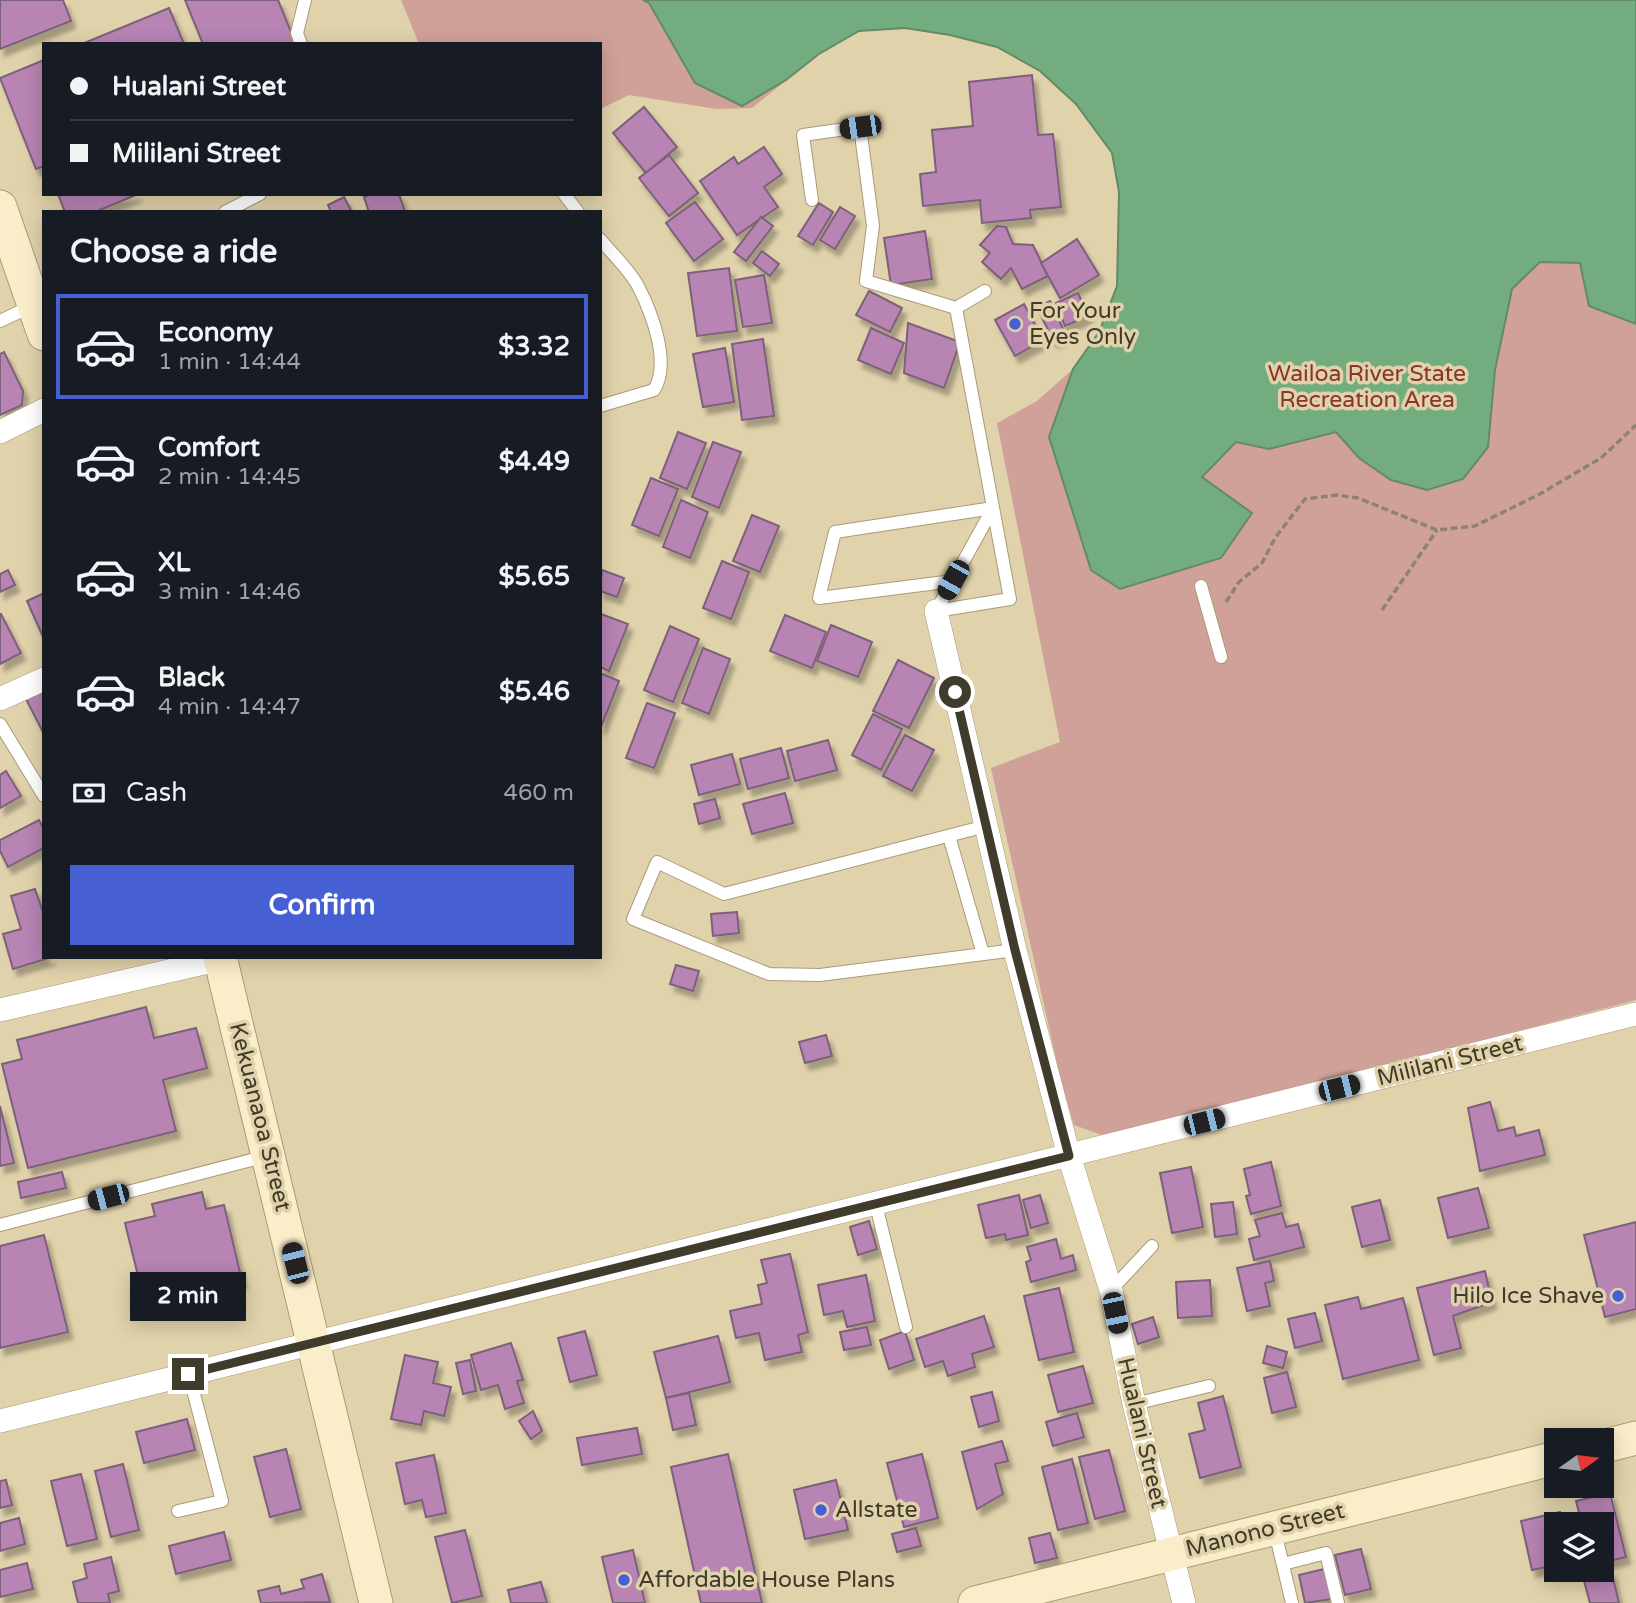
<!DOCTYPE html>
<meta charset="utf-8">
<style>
body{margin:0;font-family:"Varela Round",sans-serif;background:#242831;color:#f1f3f6;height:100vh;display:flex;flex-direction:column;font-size:26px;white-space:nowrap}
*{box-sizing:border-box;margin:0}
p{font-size:23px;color:#9ea1a6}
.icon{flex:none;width:38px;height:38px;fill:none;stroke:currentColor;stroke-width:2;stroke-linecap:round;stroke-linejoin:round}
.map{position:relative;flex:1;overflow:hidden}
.details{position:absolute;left:42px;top:210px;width:560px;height:749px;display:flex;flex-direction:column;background:#171b24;border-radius:0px;box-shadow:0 4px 18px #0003}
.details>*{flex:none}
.hud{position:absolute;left:42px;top:42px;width:560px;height:154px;border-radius:0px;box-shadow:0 4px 18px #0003;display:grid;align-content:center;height:154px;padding:0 28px;background:#171b24}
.needle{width:46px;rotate:76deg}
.buttons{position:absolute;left:1544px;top:1428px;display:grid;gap:14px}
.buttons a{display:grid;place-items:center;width:70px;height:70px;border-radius:0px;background:#171b24;box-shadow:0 4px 18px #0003;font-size:35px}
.end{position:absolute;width:32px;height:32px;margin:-16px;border:9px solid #413b2b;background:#fff;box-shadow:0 0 0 4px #fff}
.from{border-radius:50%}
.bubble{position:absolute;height:49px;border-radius:0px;background:#171b24;box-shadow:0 4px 18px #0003;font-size:23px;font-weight:700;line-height:49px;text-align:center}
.car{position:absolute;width:21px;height:42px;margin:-21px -10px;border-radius:9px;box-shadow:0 0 5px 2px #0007;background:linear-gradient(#222 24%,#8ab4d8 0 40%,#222 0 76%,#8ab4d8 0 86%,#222 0)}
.hud b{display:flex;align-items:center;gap:24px;height:66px;font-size:26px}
.hud b+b{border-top:2px solid #363941}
.hud i{width:18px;height:18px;background:#f1f3f6}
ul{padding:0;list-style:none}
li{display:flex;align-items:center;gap:21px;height:105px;margin:0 14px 10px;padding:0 14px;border:4px solid transparent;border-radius:0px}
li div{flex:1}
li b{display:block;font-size:26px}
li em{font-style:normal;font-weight:700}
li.selected{border-color:#4660d3}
li>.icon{width:63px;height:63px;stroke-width:1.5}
h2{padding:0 28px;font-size:32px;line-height:84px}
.pay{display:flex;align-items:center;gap:18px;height:77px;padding:0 28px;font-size:26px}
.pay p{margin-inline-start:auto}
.action{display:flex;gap:14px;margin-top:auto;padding:14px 28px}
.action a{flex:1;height:80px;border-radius:0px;background:#4660d3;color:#fff;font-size:28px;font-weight:700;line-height:80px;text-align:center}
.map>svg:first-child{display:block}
.green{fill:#d0a199}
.water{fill:#73ac7f;stroke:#648a66;stroke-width:2}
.building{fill:#b884b3;stroke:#7d607a;stroke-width:2;filter:url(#shadow)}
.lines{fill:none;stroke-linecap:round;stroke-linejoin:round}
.lane-casing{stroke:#a99b76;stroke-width:14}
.street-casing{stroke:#a99b76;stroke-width:24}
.secondary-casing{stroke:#a99b76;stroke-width:35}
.path{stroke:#8e8469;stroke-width:3.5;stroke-dasharray:7 3.5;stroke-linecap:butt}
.lane{stroke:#fff;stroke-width:12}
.street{stroke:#fff;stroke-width:23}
.secondary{stroke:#faeeca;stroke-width:33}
.route{stroke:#413b2b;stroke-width:9}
.poi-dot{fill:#4660d3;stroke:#e0d2ab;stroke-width:2.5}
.labels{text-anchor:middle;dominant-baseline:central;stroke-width:7;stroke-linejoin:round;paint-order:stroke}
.poi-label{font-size:23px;fill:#413b2b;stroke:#e0d2ab;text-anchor:start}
.park-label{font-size:23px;fill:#8b352a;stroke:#e0d2ab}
.street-label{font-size:23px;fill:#413b2b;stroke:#e0d2ab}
</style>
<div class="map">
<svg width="1636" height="1603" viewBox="0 0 1636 1603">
<defs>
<filter id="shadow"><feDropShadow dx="4.5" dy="7" stdDeviation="2" flood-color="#0004"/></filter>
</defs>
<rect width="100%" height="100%" fill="#e0d2ab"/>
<!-- green -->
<polygon class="green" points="401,0 1636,0 1636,1000 1110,1138 1074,1125 1061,1081 991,768 1060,742 997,423 1037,401 1073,369 1099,331 1117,286 1119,192 1112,153 1076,104 1040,71 997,47 950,35 905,28 859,31 819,54 752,108 716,109 629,95 600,109 600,44 419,44"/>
<!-- water -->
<polygon class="water" points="643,0 1636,0 1636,324 1589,306 1580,263 1540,262 1512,289 1495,370 1488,447 1463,479 1427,490 1391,480 1359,458 1336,432 1269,449 1236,442 1202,477 1252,513 1221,558 1120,589 1091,570 1049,437 1073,369 1099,332 1117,286 1119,192 1112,153 1076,104 1040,71 997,47 950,35 905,28 859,31 819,54 786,80 742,106 695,83 649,3"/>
<!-- building -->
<g class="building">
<polygon points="0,0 63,0 71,21 0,49"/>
<polygon points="185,0 278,0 296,44 203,44"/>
<polygon points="169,8 184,44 82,44"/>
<polygon points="44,60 44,166 36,169 0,78"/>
<polygon points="1032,75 1038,135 1053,134 1061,207 1030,210 1031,218 982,223 980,200 923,206 920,174 936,172 932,130 973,126 969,82"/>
<polygon points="644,107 677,147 646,173 613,133"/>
<polygon points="764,147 782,174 764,187 778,207 737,235 700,181 734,157 738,164"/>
<polygon points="669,155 698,193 669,216 639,178"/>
<polygon points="58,194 138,194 95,212 65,212"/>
<polygon points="370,194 399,194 405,212 369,212 364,197"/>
<polygon points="344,197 352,212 331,212 328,205"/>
<polygon points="695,202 723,239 694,261 666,223"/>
<polygon points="819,203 833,212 813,245 798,236"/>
<polygon points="840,207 855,216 835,249 820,240"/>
<polygon points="761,217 773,226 746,261 734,252"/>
<polygon points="997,226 1006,227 1013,244 1033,245 1048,276 1022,289 1011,268 1001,279 982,262 990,253 980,245"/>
<polygon points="925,231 932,279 891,285 884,238"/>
<polygon points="1077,239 1099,275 1060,298 1041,263"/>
<polygon points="762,251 779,264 770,276 753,263"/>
<polygon points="729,268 737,331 697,336 688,273"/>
<polygon points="764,275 772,323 743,327 735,280"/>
<polygon points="869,291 902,308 890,332 856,315"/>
<polygon points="1078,293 1088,316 1065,326 1056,303"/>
<polygon points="1050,301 1066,335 1053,341 1037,307"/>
<polygon points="1024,304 1043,340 1015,356 995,320"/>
<polygon points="908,323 960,342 944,388 904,373"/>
<polygon points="871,328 904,343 891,374 858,360"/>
<polygon points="763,339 774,416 742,420 732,344"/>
<polygon points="725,348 734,402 703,407 693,354"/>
<polygon points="4,352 23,391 22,405 0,415 0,354"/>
<polygon points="678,432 706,443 687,489 660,478"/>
<polygon points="713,442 741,452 719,508 692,497"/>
<polygon points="651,478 678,489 659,536 632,525"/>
<polygon points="681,500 708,512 690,558 663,547"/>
<polygon points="752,515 779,526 760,572 733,561"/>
<polygon points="722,561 749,572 731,619 703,608"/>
<polygon points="8,570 15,585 0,592 0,574"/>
<polygon points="602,570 624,578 617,597 600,591"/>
<polygon points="44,593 44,639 27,601"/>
<polygon points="1,614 21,653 0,664 0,615"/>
<polygon points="601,614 628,624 609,671 600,667"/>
<polygon points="785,615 826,632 812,668 770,651"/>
<polygon points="831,625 872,642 858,677 817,661"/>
<polygon points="670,626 699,639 673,702 644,690"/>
<polygon points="703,648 730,659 709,714 682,703"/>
<polygon points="898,660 934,678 909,728 873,711"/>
<polygon points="600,673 619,681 601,727 600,727"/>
<polygon points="44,690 44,734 26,699"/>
<polygon points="647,703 675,713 654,768 626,758"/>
<polygon points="873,714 902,729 881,770 852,755"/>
<polygon points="905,735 934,750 912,791 883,776"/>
<polygon points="828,740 837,770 795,781 787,751"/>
<polygon points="781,748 789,778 748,789 740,759"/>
<polygon points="732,754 740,784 699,795 691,765"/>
<polygon points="6,771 21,796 0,808 0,775"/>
<polygon points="785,793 793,823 752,834 743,804"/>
<polygon points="715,799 720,818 699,824 694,804"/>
<polygon points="39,820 44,829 44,848 8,867 0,851 0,840"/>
<polygon points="35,889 44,915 44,957 52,957 13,969 3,934 21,929 11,896"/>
<polygon points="737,912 739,933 713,936 711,914"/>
<polygon points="676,965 699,971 693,991 670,984"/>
<polygon points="146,1007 154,1038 196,1028 207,1068 163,1080 176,1131 28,1168 2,1064 22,1059 17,1040"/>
<polygon points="826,1035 832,1056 805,1063 799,1042"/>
<polygon points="1490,1102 1498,1131 1514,1127 1516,1136 1539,1130 1545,1155 1480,1171 1468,1108"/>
<polygon points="0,1106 14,1163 0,1166"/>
<polygon points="1271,1162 1281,1206 1251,1214 1246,1196 1250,1195 1244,1169"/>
<polygon points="1191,1167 1203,1227 1172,1233 1160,1173"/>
<polygon points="62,1172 66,1188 21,1198 18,1182"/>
<polygon points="1478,1188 1489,1228 1448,1238 1438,1198"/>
<polygon points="202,1192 206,1209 224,1205 242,1281 145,1304 125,1223 155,1216 152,1204"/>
<polygon points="1019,1195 1028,1235 1006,1240 1005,1234 986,1238 978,1205"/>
<polygon points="1040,1195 1048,1223 1031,1228 1023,1200"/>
<polygon points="1380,1200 1390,1240 1362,1247 1352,1207"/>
<polygon points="1233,1202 1237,1234 1215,1237 1211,1204"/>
<polygon points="1282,1213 1286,1227 1298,1224 1304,1247 1254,1260 1249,1239 1260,1236 1255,1220"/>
<polygon points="869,1221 877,1249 858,1255 850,1227"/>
<polygon points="1636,1222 1636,1309 1605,1317 1584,1235"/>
<polygon points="44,1235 68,1332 0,1348 0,1246"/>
<polygon points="1056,1239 1061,1259 1073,1255 1076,1270 1031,1282 1026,1262 1031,1260 1027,1247"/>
<polygon points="790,1254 808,1332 798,1335 802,1352 765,1360 759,1333 736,1338 730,1311 762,1304 758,1285 767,1283 761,1260"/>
<polygon points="1270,1261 1274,1281 1265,1283 1270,1306 1247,1311 1237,1268"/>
<polygon points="1485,1271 1492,1302 1453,1316 1461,1348 1434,1355 1417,1288"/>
<polygon points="866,1275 875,1321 847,1327 843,1311 824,1315 818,1285"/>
<polygon points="1210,1280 1212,1316 1178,1318 1176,1282"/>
<polygon points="1059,1288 1074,1352 1039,1360 1024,1296"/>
<polygon points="1358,1297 1361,1309 1403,1298 1419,1360 1343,1379 1325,1305"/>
<polygon points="1315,1313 1322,1341 1295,1348 1288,1319"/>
<polygon points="984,1316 994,1347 972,1354 975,1367 948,1376 943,1361 925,1367 916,1339"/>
<polygon points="1153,1317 1159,1337 1138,1344 1132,1324"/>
<polygon points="867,1327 871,1345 844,1350 840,1332"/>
<polygon points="585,1331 597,1375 570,1382 558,1338"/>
<polygon points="905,1331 914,1360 889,1369 880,1340"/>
<polygon points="718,1336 730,1382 666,1398 654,1352"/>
<polygon points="511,1343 523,1380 517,1381 524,1403 505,1409 498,1385 481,1390 471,1355"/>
<polygon points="1267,1346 1287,1352 1283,1368 1263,1363"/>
<polygon points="405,1355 438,1362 433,1383 451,1387 444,1416 424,1411 421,1425 391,1419"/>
<polygon points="470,1360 476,1391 463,1394 456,1363"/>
<polygon points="1083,1366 1093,1403 1058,1412 1048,1375"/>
<polygon points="1287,1372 1296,1407 1272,1413 1264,1378"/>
<polygon points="992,1392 999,1421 979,1427 971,1397"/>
<polygon points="689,1393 696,1425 673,1430 666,1398"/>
<polygon points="1223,1396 1241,1467 1200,1478 1189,1434 1205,1430 1198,1403"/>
<polygon points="533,1411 542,1431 531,1439 519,1421"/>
<polygon points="1077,1413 1084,1437 1053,1446 1046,1422"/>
<polygon points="187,1419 195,1450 144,1463 136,1432"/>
<polygon points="637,1428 642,1454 582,1465 577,1438"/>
<polygon points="1002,1441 1008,1461 995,1464 1003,1494 977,1509 962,1452"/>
<polygon points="286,1449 301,1509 270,1517 254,1457"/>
<polygon points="1109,1450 1125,1511 1095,1519 1079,1457"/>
<polygon points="728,1454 762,1603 701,1603 671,1467"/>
<polygon points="922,1454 938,1518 904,1527 887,1463"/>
<polygon points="434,1455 446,1513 426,1517 422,1500 405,1504 396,1463"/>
<polygon points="1072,1459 1088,1523 1058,1530 1042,1467"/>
<polygon points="123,1464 139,1530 111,1537 95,1471"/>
<polygon points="81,1474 97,1539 67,1546 51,1481"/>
<polygon points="6,1480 12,1505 0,1508 0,1481"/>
<polygon points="836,1480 848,1530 805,1539 794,1490"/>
<polygon points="1610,1493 1626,1557 1601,1563 1601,1524 1582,1524 1576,1501"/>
<polygon points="1560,1512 1563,1524 1556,1524 1556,1565 1532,1570 1521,1521"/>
<polygon points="19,1518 25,1544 0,1551 0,1523"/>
<polygon points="916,1528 921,1546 897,1552 892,1534"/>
<polygon points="465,1530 482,1596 452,1603 435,1537"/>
<polygon points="224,1532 231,1560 176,1574 169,1546"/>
<polygon points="1050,1533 1057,1558 1035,1563 1029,1538"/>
<polygon points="1361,1549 1371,1589 1345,1595 1335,1555"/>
<polygon points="633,1550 645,1603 613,1603 602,1557"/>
<polygon points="111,1557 119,1591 108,1594 110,1603 78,1603 73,1582 87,1578 84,1564"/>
<polygon points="27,1563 33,1589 0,1597 0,1570"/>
<polygon points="1324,1569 1332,1599 1305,1603 1299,1575"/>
<polygon points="1611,1570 1619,1603 1590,1603 1583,1577"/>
<polygon points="322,1574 330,1602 261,1603 258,1591 279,1586 281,1594 304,1588 301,1580"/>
<polygon points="541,1582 547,1603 511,1603 508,1590"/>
</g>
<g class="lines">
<!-- lane casing -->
<g class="lane-casing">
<g id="lane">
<polyline points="301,44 297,33 305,0"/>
<polyline points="564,194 578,212"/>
<polyline points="812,200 803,135 860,127 873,226 866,281 956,308 1010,599 936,611"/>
<polyline points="225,212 260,194"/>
<path d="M600 239C612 254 629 269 638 286 652 313 671 363 654 390L600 406"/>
<polyline points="956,308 985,291"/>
<polyline points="0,321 34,305"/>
<polyline points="953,581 819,598 835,532 993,508"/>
<polyline points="1201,586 1221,657"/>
<polyline points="936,611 993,508"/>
<polyline points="0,724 44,796"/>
<polyline points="986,826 724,894 657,862 633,919 769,974 820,975 1015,950"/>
<polyline points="949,836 983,954"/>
<polyline points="876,1205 906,1327"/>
<polyline points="0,1225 267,1156"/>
<polyline points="1111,1290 1152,1246"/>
<polyline points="1134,1404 1209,1386"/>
<polyline points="178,1511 222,1501 189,1375"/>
<polyline points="1274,1528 1292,1603"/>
<polyline points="1283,1564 1326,1553 1338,1603"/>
</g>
</g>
<!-- street casing -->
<g class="street-casing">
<g id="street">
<polyline points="0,432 44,410"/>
<polyline points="936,611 1015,950 1069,1156 1111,1290 1134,1404 1184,1603"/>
<polyline points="0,699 44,679"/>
<polyline points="0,1010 221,959"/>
<polyline points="0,1421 1636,1014"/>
</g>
</g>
<!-- secondary casing -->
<g class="secondary-casing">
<g id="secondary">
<polyline points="0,207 44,334"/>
<polyline points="220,957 376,1603"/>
<polyline points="1601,1447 1636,1438"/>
<polyline points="975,1603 1556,1458"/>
</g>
</g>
<!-- path -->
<g class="path">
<polyline points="1226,602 1239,582 1262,563 1275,538 1305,499 1337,495 1358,498 1437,530 1475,526 1540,494 1601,458 1636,425"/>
<polyline points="1382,610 1437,530"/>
</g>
<!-- lane -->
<use href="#lane" class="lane"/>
<!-- street -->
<use href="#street" class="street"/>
<!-- secondary -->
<use href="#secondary" class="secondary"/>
</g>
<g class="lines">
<!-- route -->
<polyline class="route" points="188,1374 1069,1156 1015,950 955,692"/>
</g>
<!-- markers -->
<g class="poi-dot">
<circle cx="1015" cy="324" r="7"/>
<circle cx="1618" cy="1296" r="7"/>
<circle cx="821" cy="1510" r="7"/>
<circle cx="624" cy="1580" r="7"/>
</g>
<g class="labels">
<!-- poi labels -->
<g class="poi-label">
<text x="1029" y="311">For Your<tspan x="1029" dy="26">Eyes Only</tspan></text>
<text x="1604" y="1296" text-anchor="end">Hilo Ice Shave</text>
<text x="835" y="1510">Allstate</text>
<text x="638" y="1580">Affordable House Plans</text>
</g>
<!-- park labels -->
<g class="park-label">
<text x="1367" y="374">Wailoa River State<tspan x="1367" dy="26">Recreation Area</tspan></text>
</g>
<!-- street labels -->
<g class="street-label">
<text transform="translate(1450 1061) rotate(-14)">Mililani Street</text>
<text transform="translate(260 1117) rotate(76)">Kekuanaoa Street</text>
<text transform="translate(1142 1433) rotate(77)">Hualani Street</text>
<text transform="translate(1265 1530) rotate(-14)">Manono Street</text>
</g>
</g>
</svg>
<div class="buttons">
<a><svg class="needle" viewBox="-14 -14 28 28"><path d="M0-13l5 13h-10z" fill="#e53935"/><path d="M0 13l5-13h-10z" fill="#9ea1a6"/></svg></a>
<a><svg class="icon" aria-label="layers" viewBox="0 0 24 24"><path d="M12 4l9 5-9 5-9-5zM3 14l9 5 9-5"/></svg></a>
</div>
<i class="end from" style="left:955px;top:692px"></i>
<i class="end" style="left:188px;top:1374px"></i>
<div class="bubble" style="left:130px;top:1272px;width:116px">2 min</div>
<i class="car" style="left:860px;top:127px;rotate:262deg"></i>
<i class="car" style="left:953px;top:580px;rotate:209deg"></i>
<i class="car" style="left:1339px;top:1088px;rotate:76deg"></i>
<i class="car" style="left:1204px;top:1122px;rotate:76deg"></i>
<i class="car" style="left:108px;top:1197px;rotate:255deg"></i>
<i class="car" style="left:295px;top:1263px;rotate:346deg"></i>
<i class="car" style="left:1115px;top:1313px;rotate:168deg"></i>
<div class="hud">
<b><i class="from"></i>Hualani Street</b>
<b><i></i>Mililani Street</b>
</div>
<section class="details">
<h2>Choose a ride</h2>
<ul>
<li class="selected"><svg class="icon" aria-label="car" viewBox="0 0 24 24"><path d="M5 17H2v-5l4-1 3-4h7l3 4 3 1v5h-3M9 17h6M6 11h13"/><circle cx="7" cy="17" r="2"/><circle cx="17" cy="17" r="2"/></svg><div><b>Economy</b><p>1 min · 14:44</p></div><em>$3.32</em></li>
<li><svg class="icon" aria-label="car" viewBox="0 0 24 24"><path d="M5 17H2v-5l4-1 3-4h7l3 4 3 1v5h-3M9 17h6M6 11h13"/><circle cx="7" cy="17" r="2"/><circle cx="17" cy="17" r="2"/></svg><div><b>Comfort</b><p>2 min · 14:45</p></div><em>$4.49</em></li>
<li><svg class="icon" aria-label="car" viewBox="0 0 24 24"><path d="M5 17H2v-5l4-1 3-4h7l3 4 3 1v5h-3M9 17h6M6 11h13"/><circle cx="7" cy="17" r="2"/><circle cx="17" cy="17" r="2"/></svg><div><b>XL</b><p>3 min · 14:46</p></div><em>$5.65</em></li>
<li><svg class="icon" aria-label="car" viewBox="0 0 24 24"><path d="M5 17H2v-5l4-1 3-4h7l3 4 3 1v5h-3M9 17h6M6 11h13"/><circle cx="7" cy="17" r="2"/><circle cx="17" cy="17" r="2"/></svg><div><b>Black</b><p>4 min · 14:47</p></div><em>$5.46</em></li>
</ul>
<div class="pay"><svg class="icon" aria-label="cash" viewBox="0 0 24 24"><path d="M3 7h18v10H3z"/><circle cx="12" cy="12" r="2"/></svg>Cash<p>460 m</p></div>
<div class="action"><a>Confirm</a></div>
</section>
</div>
